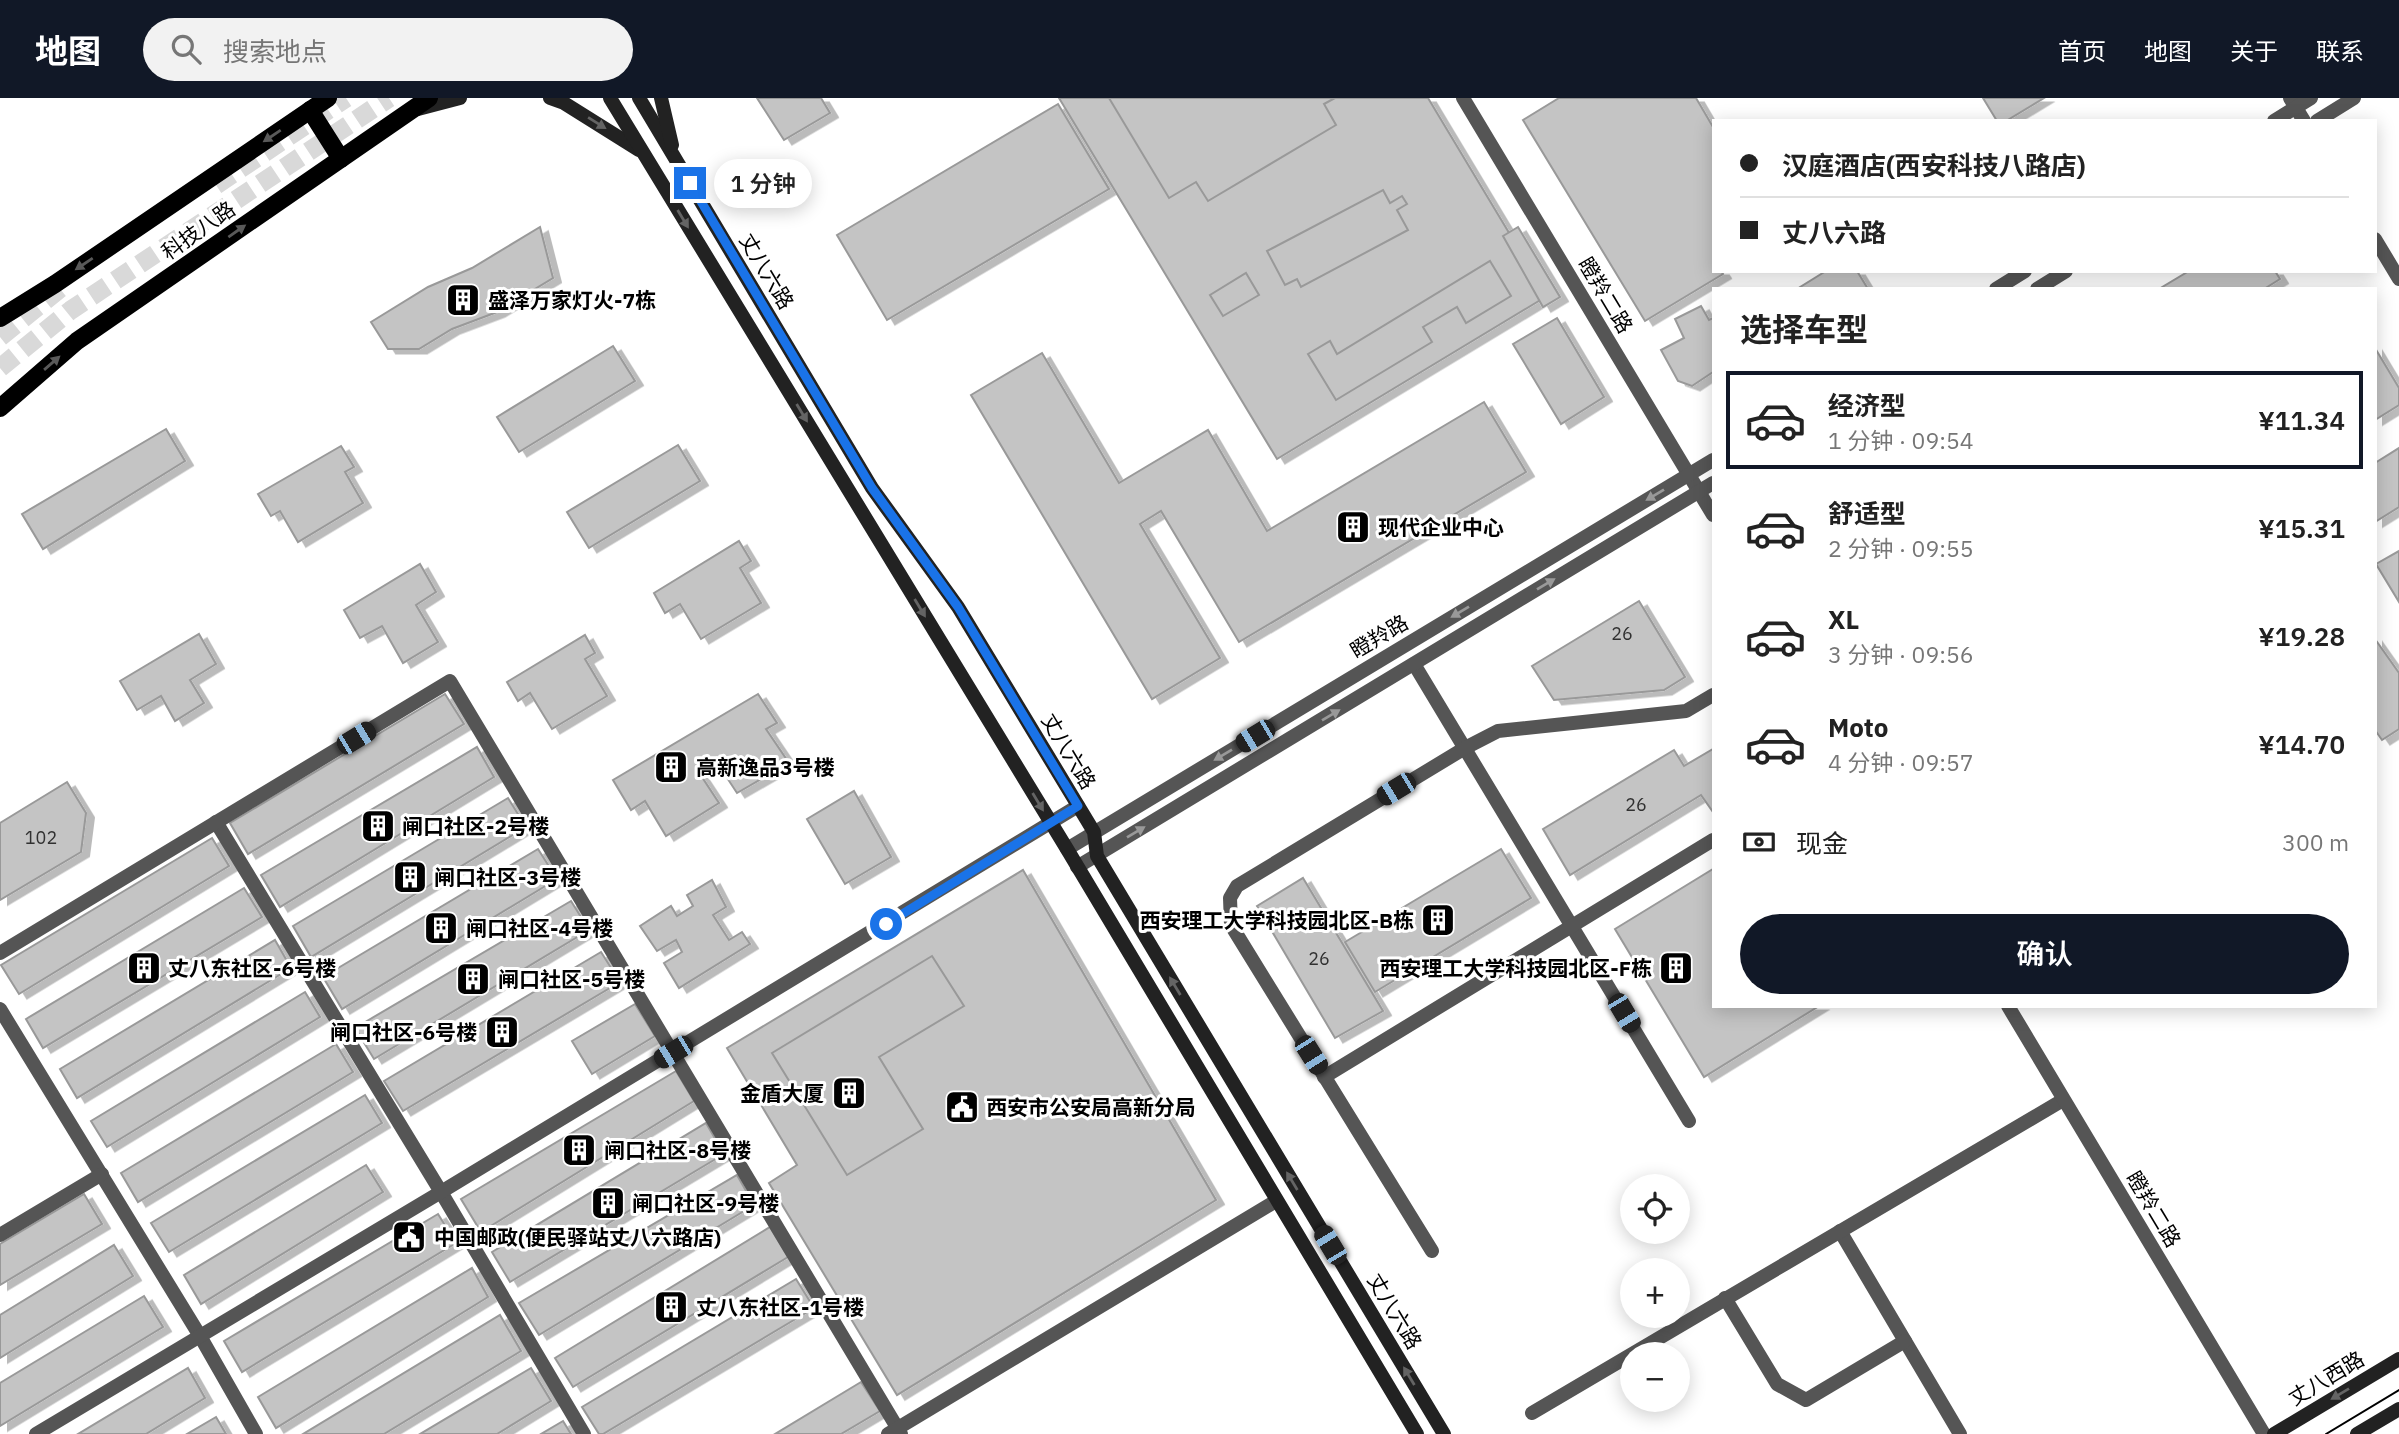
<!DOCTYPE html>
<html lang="zh">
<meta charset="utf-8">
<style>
body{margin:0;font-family:"IBM Plex Sans","Noto Sans SC",sans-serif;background:#f2f2f2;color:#222;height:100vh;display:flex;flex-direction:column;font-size:26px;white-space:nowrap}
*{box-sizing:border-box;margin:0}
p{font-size:23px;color:#767676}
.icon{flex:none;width:38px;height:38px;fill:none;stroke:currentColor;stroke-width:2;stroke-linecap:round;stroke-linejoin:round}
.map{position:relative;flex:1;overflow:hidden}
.panel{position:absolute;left:1712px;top:189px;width:665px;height:721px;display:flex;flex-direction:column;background:#fff;border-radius:0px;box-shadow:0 4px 18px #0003}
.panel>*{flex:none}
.top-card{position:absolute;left:1712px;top:21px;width:665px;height:154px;border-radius:0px;box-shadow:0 4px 18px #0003;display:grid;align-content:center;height:154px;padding:0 28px;background:#fff}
.buttons{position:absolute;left:1620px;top:1076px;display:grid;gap:14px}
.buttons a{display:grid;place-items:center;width:70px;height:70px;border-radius:50%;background:#fff;box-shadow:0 4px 18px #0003;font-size:35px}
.end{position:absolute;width:32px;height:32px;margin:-16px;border:9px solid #1a73e8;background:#fff;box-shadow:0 0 0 4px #fff}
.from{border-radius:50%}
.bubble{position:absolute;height:49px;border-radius:24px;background:#fff;box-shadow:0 4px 18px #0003;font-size:23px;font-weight:600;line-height:49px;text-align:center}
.car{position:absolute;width:21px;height:42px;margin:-21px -10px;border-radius:9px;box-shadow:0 0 5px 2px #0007;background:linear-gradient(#222 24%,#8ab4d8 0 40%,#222 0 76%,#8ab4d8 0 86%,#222 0)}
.top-card b{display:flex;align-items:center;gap:24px;height:66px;font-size:26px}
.top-card b+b{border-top:2px solid #e0e0e0}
.top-card i{width:18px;height:18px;background:#222}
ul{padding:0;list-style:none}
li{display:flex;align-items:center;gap:21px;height:98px;margin:0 14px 10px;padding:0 14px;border:4px solid transparent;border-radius:0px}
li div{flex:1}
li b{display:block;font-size:26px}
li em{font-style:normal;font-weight:600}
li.current{border-color:#111827}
li>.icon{width:63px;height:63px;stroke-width:1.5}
h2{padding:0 28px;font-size:32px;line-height:84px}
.pay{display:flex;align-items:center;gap:18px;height:77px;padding:0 28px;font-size:26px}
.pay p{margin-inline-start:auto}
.button{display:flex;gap:14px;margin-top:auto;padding:14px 28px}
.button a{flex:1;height:80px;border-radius:42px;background:#111827;color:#fff;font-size:28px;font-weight:600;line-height:80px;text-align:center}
header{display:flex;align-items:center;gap:42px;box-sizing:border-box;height:98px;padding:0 35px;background:#111827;color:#fff}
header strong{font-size:33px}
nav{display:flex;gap:38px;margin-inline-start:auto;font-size:24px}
.search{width:490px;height:63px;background:#f2f2f2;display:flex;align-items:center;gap:18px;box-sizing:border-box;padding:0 24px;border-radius:38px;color:#767676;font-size:26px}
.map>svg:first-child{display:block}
.building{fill:#c4c4c4;stroke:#999;stroke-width:2;filter:url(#shadow)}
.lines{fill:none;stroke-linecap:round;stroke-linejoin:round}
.trunk-tunnel{stroke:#d9d9d9;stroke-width:19;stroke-dasharray:19 10;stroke-linecap:butt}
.minor{stroke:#555;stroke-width:14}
.tertiary{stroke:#555;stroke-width:14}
.secondary{stroke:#222;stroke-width:14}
.primary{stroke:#000;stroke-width:18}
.tram{stroke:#000;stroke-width:2}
.oneway{fill:#646464}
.oneway2{fill:#595959}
.oneway3{fill:#999}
.route{stroke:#1a73e8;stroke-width:9}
.labels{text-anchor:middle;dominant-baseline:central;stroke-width:6;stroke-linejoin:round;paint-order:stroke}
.number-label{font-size:18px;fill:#313131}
.street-label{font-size:21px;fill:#000;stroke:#fff}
.poi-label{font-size:21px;font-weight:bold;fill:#000;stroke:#fff;text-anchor:start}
</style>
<header>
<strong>地图</strong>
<div class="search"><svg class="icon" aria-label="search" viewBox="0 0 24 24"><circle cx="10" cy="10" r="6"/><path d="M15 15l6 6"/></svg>搜索地点</div>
<nav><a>首页</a><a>地图</a><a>关于</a><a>联系</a></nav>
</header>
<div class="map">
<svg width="2399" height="1336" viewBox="0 0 2399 1336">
<defs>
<filter id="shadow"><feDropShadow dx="8" dy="4.5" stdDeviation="0" flood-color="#0004"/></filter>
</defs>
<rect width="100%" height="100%" fill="#fff"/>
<!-- building -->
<g class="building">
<polygon points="757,0 821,0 830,15 784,42"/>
<polygon points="1059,0 1428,0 1547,198 1277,361"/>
<polygon points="1109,0 1335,0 1324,6 1336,27 1208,103 1196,84 1169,100"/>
<polygon points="1559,0 1696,0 1713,29 1713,173 1721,173 1723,176 1645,223 1523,22"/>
<polygon points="1983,0 2044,0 2006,23 1997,23"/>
<polygon points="1058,6 1109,91 887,222 837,137"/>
<polygon points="1383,92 1390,105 1402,98 1407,106 1397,112 1408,132 1301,189 1297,181 1285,187 1267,153"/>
<polygon points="540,129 553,180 497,214 452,231 419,251 388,251 371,224 428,189 472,170"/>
<polygon points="1518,129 1560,199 1543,209 1503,138"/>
<polygon points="1490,163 1511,198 1466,225 1457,209 1423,229 1432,244 1336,302 1308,256 1330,243 1337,256"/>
<polygon points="1826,173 1857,173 1868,191 1797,191"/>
<polygon points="2189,173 2275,173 2280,181 2264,191 2159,191"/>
<polygon points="1246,175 1259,197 1223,218 1210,197"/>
<polygon points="1701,208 1709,222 1713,220 1713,274 1692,288 1678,283 1661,252 1684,240 1675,221"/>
<polygon points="1557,220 1604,299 1561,326 1513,246"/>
<polygon points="613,248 635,283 519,354 497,319"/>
<polygon points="2375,250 2399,290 2399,307 2375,322"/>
<polygon points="1042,255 1119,385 1208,332 1267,433 1484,304 1526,374 1239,544 1161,413 1140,426 1220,560 1152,601 971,297"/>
<polygon points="166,331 185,363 43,451 22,416"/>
<polygon points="678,347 700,383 589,450 567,414"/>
<polygon points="341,348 354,369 345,374 363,405 298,444 280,413 271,418 258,396"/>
<polygon points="2399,350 2399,409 2375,424 2375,365"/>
<polygon points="739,443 751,463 740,470 761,505 701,541 680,506 665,515 654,495"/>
<polygon points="2399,453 2399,504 2376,466"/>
<polygon points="420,466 436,494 416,507 438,544 403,565 382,528 360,540 344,512"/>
<polygon points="1639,503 1685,579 1664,592 1554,602 1532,568"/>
<polygon points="199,536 216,566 190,582 204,605 175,623 161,598 137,612 120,583"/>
<polygon points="585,537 595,555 585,561 607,598 552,631 530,595 518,603 507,584"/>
<polygon points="2375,541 2399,575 2399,631 2382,642 2375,632"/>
<polygon points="445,596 464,626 248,756 230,725"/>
<polygon points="758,596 777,625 766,631 789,665 737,695 716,663 698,673 719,705 666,738 645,703 631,712 613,682"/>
<polygon points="477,649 494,679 280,809 261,777"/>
<polygon points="1713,651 1713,714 1701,697 1570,777 1543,731 1674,652 1684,668"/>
<polygon points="67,684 86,715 81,754 0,802 0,725"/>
<polygon points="854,693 891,759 845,786 807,721"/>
<polygon points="508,700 526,729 311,859 293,828"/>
<polygon points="212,740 229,768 19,896 1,867"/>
<polygon points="538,751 557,781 342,911 323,879"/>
<polygon points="1501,751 1531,800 1375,894 1345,844"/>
<polygon points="1713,771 1713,908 1819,908 1704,979 1615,831"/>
<polygon points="1023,772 1216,1102 897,1297 769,1085 797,1067 727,950"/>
<polygon points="1303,780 1383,913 1335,940 1257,808"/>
<polygon points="712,782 726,809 713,817 729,842 742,834 750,846 679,890 664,865 682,854 676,842 657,853 640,828 671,808 677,818 693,808 687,797"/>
<polygon points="244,790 262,819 43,950 26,921"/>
<polygon points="571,803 589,832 374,961 355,930"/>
<polygon points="275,842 291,870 77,1000 60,971"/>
<polygon points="601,854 620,884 403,1013 384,983"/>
<polygon points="932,858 964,908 879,959 923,1031 847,1077 772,955"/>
<polygon points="305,894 320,919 107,1049 91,1023"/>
<polygon points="635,906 655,938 592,976 572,943"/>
<polygon points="336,946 353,974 138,1104 121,1075"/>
<polygon points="676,973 694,1003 481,1134 461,1101"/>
<polygon points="365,997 382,1025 169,1154 151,1125"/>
<polygon points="706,1025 724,1056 510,1184 492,1154"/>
<polygon points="366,1067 383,1094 201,1206 184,1177"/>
<polygon points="737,1077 754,1107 539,1237 519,1205"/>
<polygon points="84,1096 102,1126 0,1187 0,1146"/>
<polygon points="438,1116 456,1145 242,1274 224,1243"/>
<polygon points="770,1129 788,1159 573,1289 555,1260"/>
<polygon points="114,1147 133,1178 0,1260 0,1217"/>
<polygon points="472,1170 488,1199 276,1330 258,1299"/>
<polygon points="796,1181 814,1210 603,1336 599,1336 582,1309"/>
<polygon points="144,1198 163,1229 0,1328 0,1285"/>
<polygon points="500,1217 521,1253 384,1336 303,1336"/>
<polygon points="188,1270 205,1300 146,1336 78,1336"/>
<polygon points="531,1270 551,1303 497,1336 420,1336"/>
<polygon points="861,1284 880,1313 841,1336 775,1336"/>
<polygon points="216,1319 226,1336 187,1336"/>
<polygon points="563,1323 571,1336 541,1336"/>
</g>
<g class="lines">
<!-- trunk-tunnel -->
<g class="trunk-tunnel">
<polyline points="216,87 346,0"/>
<polyline points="0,239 63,188"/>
<polyline points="0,270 71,212 389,0"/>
</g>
<!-- minor -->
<g class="minor">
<polyline points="1414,566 1689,1023"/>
<polyline points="216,724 441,1094 584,1336"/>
<polyline points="0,855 450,583 901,1336"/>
<polyline points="0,911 200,1238 256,1336"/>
<polyline points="1324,979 1713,742"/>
<polyline points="1840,1133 1960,1336"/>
<polyline points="0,1137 102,1076"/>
<polyline points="1432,1153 1231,827 1230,800 1237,788 1465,650 1498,633 1686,613 1713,597"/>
<polyline points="1725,1200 1777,1286 1806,1302 1905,1243"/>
<polyline points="1532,1315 2063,1002"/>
<polyline points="36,1336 441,1094 1078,708"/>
<polyline points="888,1336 1276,1103"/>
</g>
<!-- tertiary -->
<g class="tertiary">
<polyline points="1463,0 1713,417"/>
<polyline points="2290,0 2304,23"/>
<polyline points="2274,23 2311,0"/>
<polyline points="2317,23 2354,0"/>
<polyline points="2375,141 2399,181"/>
<polyline points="1996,191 2025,173"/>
<polyline points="2037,191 2066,173"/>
<polyline points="1067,751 1713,362"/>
<polyline points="1077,769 1713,385"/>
<polyline points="2008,908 2264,1336"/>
</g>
<!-- secondary -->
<g class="secondary">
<polyline points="550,0 564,5 639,52"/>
<polyline points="610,0 1067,751 1417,1336"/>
<polyline points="639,0 872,390 958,509 1094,734 1097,758 1444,1336"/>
<polyline points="661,0 672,47"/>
<polyline points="418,11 460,0"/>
<polyline points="2274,1336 2399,1261"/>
<polyline points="2357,1336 2399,1311"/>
</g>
<!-- primary -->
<g class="primary">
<polyline points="310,12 341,61"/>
<polyline points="0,220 55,186 328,0"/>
<polyline points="0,310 77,243 429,0"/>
</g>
<!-- tram -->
<polyline class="tram" points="2326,1336 2399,1292"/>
</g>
<!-- one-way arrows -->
<defs><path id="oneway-solid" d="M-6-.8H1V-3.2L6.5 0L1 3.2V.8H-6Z" transform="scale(1.75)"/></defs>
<g class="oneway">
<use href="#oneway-solid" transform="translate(597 25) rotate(32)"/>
<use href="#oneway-solid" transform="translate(683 121) rotate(59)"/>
<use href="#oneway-solid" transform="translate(802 315) rotate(59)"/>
<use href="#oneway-solid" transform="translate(920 510) rotate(59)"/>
<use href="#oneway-solid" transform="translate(1038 704) rotate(59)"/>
<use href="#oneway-solid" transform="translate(1175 888) rotate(-121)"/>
<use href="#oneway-solid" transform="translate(1292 1083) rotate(-121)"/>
<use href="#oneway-solid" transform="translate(1409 1278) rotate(-121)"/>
<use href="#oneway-solid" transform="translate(2340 1296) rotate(149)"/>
</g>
<g class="oneway2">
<use href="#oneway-solid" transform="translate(272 38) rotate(146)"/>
<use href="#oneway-solid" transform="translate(237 133) rotate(-35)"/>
<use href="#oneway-solid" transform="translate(84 166) rotate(146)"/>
<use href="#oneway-solid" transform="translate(52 265) rotate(-41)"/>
</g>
<g class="oneway3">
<use href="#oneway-solid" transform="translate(1655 397) rotate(149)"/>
<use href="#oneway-solid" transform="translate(1546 486) rotate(-31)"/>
<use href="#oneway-solid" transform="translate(1460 514) rotate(149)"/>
<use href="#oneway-solid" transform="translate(1331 617) rotate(-31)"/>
<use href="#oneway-solid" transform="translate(1223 657) rotate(149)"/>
<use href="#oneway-solid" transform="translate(1136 734) rotate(-31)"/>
</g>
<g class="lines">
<!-- route -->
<polyline class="route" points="690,85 872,390 958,509 1078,708 886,826"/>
</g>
<!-- icons -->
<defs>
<g id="building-square" transform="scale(1.75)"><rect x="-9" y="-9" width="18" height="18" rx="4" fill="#000" stroke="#fff"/><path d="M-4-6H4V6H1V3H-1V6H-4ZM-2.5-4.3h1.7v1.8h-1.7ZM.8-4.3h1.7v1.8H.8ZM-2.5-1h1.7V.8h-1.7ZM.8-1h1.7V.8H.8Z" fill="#fff"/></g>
<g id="civic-square" transform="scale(1.75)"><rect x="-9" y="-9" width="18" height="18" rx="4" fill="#000" stroke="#fff"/><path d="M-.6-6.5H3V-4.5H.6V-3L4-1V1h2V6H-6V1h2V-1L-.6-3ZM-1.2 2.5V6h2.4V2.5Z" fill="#fff"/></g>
</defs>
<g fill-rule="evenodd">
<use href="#building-square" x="463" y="202"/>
<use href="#building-square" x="1353" y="429"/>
<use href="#building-square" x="671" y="669"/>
<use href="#building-square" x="378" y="728"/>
<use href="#building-square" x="410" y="779"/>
<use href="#building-square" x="1438" y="822"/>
<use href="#building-square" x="441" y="830"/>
<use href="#building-square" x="144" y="870"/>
<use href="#building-square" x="1676" y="870"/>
<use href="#building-square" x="473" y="881"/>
<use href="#building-square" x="502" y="934"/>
<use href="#building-square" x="849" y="995"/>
<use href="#civic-square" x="962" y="1009"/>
<use href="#building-square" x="579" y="1052"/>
<use href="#building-square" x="608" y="1105"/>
<use href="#civic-square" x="409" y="1139"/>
<use href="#building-square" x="671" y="1209"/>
</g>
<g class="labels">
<!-- number labels -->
<g class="number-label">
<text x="1622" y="535">26</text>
<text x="1636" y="706">26</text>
<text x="41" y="739">102</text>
<text x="1319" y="860">26</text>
</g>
<!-- street labels -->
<g class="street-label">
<text transform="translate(198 132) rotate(-35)">科技八路</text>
<text transform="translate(767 173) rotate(59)">丈八六路</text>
<text transform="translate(1606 197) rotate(59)">瞪羚二路</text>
<text transform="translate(1379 538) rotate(-31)">瞪羚路</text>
<text transform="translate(1069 653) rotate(59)">丈八六路</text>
<text transform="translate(2154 1111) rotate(59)">瞪羚二路</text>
<text transform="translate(1395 1213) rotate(59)">丈八六路</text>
<text transform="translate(2326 1280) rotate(-31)">丈八西路</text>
</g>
<!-- poi labels -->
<g class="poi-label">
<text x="488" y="202">盛泽万家灯火-7栋</text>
<text x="1378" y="429">现代企业中心</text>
<text x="696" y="669">高新逸品3号楼</text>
<text x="402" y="728">闸口社区-2号楼</text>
<text x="434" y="779">闸口社区-3号楼</text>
<text x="1414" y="822" text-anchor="end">西安理工大学科技园北区-B栋</text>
<text x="466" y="830">闸口社区-4号楼</text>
<text x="168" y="870">丈八东社区-6号楼</text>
<text x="1652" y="870" text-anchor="end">西安理工大学科技园北区-F栋</text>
<text x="498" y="881">闸口社区-5号楼</text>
<text x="477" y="934" text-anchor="end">闸口社区-6号楼</text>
<text x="824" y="995" text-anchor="end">金盾大厦</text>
<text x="986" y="1009">西安市公安局高新分局</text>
<text x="604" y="1052">闸口社区-8号楼</text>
<text x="632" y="1105">闸口社区-9号楼</text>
<text x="434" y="1139">中国邮政(便民驿站丈八六路店)</text>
<text x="696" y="1209">丈八东社区-1号楼</text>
</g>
</g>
</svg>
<div class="buttons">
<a><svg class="icon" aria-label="locate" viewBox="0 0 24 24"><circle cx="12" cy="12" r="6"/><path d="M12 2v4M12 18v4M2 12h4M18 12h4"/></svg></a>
<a>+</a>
<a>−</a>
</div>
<i class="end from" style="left:886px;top:826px"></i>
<i class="end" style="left:690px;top:85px"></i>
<div class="bubble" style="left:714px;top:61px;width:98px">1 分钟</div>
<i class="car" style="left:1255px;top:638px;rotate:239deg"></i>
<i class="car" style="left:356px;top:640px;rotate:59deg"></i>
<i class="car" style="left:1396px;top:691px;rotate:239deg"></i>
<i class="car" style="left:1624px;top:915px;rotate:149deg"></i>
<i class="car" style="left:673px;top:954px;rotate:239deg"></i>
<i class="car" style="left:1311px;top:957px;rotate:148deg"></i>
<i class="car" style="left:1330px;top:1147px;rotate:329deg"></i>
<div class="top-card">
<b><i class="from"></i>汉庭酒店(西安科技八路店)</b>
<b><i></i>丈八六路</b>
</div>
<section class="panel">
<h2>选择车型</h2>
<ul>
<li class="current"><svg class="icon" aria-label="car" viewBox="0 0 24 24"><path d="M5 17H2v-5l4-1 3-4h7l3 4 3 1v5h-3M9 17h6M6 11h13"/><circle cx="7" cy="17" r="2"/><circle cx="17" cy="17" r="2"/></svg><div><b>经济型</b><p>1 分钟 · 09:54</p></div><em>¥11.34</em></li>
<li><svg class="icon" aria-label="car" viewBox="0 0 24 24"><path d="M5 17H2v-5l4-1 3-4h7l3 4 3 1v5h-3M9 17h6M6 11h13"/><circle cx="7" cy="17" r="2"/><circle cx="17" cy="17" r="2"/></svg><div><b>舒适型</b><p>2 分钟 · 09:55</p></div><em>¥15.31</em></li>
<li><svg class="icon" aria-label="car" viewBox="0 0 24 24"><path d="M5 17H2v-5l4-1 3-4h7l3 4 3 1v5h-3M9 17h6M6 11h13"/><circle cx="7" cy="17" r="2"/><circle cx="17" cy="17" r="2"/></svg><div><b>XL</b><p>3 分钟 · 09:56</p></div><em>¥19.28</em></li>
<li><svg class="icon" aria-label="car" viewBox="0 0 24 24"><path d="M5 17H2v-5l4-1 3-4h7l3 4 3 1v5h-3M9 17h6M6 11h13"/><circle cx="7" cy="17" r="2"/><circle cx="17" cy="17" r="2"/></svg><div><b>Moto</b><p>4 分钟 · 09:57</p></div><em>¥14.70</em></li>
</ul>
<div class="pay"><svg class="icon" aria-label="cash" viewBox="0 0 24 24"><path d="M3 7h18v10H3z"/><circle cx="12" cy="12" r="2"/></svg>现金<p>300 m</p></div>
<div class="button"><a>确认</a></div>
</section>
</div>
